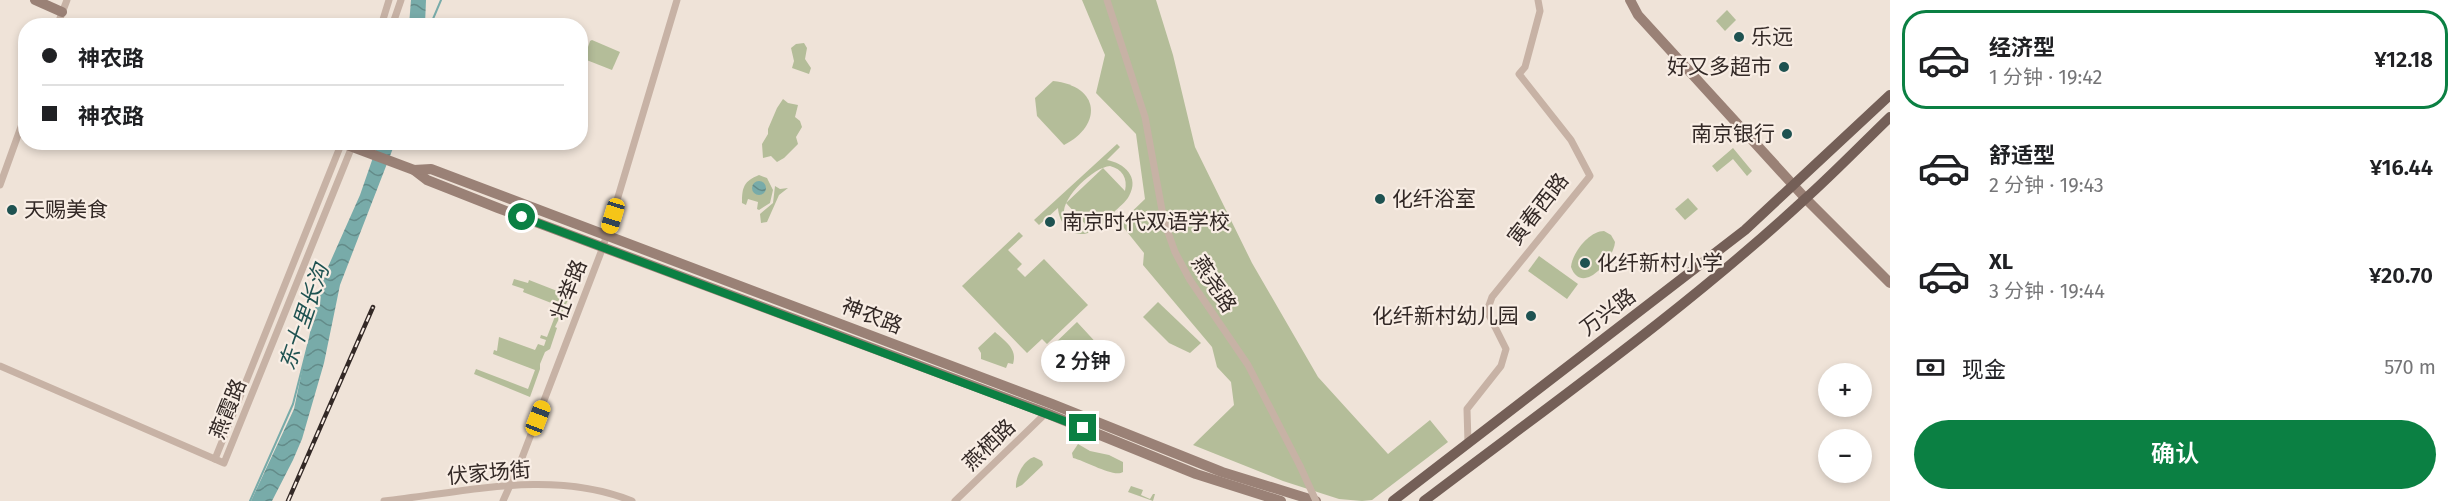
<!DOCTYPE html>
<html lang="zh">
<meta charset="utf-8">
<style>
body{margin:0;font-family:"Fira Sans","Noto Sans SC",sans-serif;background:#f2f2f2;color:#202124;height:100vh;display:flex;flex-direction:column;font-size:22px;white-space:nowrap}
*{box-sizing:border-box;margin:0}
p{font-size:20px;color:#757577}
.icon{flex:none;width:33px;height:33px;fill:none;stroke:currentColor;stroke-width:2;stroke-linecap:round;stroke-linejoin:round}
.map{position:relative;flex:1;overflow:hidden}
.drawer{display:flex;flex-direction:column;background:#fff;width:570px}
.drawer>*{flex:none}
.top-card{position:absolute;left:18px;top:18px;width:570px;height:132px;border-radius:24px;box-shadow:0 3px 9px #0003;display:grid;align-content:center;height:132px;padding:0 24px;background:#fff}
.controls{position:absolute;left:1818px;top:363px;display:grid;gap:12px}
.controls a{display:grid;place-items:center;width:54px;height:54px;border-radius:50%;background:#fff;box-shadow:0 3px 9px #0003;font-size:30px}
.end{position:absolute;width:27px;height:27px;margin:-14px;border:8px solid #0b8043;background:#fff;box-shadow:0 0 0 3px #fff}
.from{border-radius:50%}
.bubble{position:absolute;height:42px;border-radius:21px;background:#fff;box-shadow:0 3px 9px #0003;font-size:20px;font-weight:600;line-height:42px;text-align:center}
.car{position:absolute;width:18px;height:36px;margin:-18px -9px;border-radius:8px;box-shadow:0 0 4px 2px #0007;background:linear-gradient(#f5c518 24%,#345 0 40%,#f5c518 0 76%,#345 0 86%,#f5c518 0)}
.top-card b{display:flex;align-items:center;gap:21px;height:57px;font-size:22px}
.top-card b+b{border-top:2px solid #e0e0e0}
.top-card i{width:15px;height:15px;background:#202124}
ul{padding:10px 0 0;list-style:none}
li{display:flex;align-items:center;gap:18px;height:99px;margin:0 12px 9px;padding:0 12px;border:3px solid transparent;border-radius:24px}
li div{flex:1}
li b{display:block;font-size:22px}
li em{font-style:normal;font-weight:600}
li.selected{border-color:#0b8043}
li>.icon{width:54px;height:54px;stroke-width:1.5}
.pay{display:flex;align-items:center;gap:15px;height:66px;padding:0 24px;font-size:22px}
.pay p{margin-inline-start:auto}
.button{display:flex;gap:12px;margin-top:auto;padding:12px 24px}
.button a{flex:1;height:69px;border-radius:36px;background:#0b8043;color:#fff;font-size:24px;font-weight:600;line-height:69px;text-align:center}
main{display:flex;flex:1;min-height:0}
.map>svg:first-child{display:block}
.green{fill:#b4bd99;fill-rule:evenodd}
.water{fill:url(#water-waves)}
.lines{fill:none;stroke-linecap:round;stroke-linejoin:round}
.stream{stroke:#78aba9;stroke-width:2}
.street{stroke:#c7b2a5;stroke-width:7}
.secondary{stroke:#9a8176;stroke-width:10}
.primary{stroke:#745f57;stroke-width:10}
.rail-casing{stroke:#332926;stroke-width:4.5}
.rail{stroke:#f8ede4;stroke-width:2;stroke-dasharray:7;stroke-linecap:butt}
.street-bridge{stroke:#c7b2a5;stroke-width:7}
.route{stroke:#0b8043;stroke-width:8}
.poi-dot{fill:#1e5251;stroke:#f8ede4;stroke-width:2}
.labels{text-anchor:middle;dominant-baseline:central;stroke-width:4.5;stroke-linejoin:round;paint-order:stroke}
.poi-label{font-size:21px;fill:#332926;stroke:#f8ede4;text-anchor:start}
.street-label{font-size:21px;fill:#332926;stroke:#f8ede4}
.water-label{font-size:22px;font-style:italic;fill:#1e5251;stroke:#f8ede4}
</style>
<main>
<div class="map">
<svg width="1890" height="501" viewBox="0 0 1890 501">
<defs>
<pattern id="water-waves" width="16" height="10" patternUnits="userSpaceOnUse" patternTransform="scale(1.5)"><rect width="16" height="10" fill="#78aba9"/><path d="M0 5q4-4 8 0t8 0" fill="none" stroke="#638b89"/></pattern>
</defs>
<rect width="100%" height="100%" fill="#efe3d8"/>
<!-- green -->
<g class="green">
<polygon points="1082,0 1156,0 1173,55 1195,147 1252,263 1318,377 1388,454 1430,420 1448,442 1372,500 1362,501 1339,499 1283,481 1193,445 1234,405 1231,382 1217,367 1212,347 1143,265 1144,253 1120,223 1145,199 1136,134 1096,93 1105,55"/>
<polygon points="1727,10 1736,20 1725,31 1716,21"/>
<polygon points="592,40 620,52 612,70 584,59 590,41"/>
<polygon points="804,43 807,48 805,59 811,68 809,74 792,68 794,61 791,48 796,44"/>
<path d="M1053 81C1100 86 1103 125 1064 145L1037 116 1035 98Z"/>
<polygon points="783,99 788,103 798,105 795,117 800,121 802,127 796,137 798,144 784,158 777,162 771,156 763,158 762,144 768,134 768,129 777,108"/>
<path d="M1117 144 1120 147 1107 160C1124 163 1140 177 1129 196 1126 202 1119 207 1113 213 1107 219 1101 227 1093 231 1074 241 1059 225 1058 208L1039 225 1034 220ZM1110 166C1122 169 1128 178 1125 191L1103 168 1066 203 1087 226C1076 229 1068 225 1064 214 1062 197 1094 167 1110 166Z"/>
<polygon points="1733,148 1752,171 1747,176 1733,159 1717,172 1712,166"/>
<path d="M759 175 767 178 773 190 770 203 759 210 757 209 758 202 748 199 746 205 742 203C742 187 744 181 759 175Z"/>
<polygon points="775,186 780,189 788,188 779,195 767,222 761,223 760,214 773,203"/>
<polygon points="1688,198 1698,209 1685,220 1675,209"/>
<path d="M1604 231 1611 235 1615 242C1614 259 1582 297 1571 267 1572 253 1589 231 1604 231Z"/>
<polygon points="1019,232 1023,236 1008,250 1022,264 1017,269 1025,277 1044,259 1088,305 1047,344 1042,339 1027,353 962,286"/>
<polygon points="1539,256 1578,284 1567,299 1528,271"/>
<polygon points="514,279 528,283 529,280 570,296 555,327 557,328 550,349 545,352 540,364 540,369 530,397 474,374 476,369 528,389 535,370 493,354 494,350 497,351 499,337 535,350 538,344 544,346 546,340 540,338 541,335 547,337 559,306 523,292 524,289 512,285"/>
<polygon points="1158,302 1201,343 1190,353 1169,343 1143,317"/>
<polygon points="1077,322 1101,348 1078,350 1058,361 1054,357 1057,354 1051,347"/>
<path d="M995 332C1005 341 1018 349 1013 364L1008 363 1006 368 981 359V353L978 348Z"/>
<circle cx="1066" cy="372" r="7"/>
<path d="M1078 444 1090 451 1109 455 1123 462V472C1114 478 1086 461 1073 458L1072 453Z"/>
<path d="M1034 457 1042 461 1043 465 1022 485 1016 488C1015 478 1023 460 1034 457Z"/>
<polygon points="1131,486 1143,490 1141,495 1150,499 1153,494 1155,494 1153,501 1128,492"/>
</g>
<!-- water -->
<g class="water">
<polygon points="411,0 426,0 425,25 409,25"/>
<polygon points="378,143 395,143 340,285 324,363 302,439 293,460 272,501 251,501 294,409 317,299 328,267 360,195"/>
<circle cx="759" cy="188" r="7"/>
</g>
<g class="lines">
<!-- stream -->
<g class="stream">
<polyline points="430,26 441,0"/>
<polyline points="250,501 293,404 308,345"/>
</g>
<!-- street -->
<g class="street">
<polyline points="1107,0 1145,117 1164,221 1175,252 1190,280 1248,365 1300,466"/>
<polyline points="57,26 67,0"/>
<polyline points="381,26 389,0"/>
<polyline points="392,26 401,0"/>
<polyline points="0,185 26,113"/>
<polyline points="0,366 224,463 353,144"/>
<polyline points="1468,443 1467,409 1501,366 1506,349 1487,311 1492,297 1590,176 1571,140 1519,74 1525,67 1540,11 1538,0"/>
<polyline points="215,459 342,142"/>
<path d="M384 501C466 492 552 469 632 501"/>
<polyline points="503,501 520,463 603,247 677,0"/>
<polyline points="955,501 1046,413"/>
</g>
<!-- secondary -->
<g class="secondary">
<polyline points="35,0 62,12"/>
<polyline points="1630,0 1638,15 1806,199 1890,283"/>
<polyline points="342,143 414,170 427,180 498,208 1046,413 1196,474 1281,501"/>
<polyline points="414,170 431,169 1052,404 1222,472 1316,501"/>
</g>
<!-- primary -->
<g class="primary">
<polyline points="1393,501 1745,230 1890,95"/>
<path d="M1424 501C1553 403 1686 309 1805 199 1834 173 1862 144 1890 117"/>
</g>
<!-- rail casing -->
<g class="rail-casing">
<polyline id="rail" points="288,501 373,307"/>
</g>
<!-- rail -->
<use href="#rail" class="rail"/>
<!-- street-bridge -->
<polyline class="street-bridge" points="1300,466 1316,501"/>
</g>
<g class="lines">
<!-- route -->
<polyline class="route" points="522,217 1083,428"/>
</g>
<!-- markers -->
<g class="poi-dot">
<circle cx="1739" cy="37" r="6"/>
<circle cx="1784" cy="67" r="6"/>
<circle cx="1787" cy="134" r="6"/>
<circle cx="1380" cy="199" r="6"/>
<circle cx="12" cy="210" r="6"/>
<circle cx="1050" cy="222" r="6"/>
<circle cx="1585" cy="263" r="6"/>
<circle cx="1531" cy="316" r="6"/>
</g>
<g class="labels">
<!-- poi labels -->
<g class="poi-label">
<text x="1751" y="37">乐远</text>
<text x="1772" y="67" text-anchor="end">好又多超市</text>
<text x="1775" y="134" text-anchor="end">南京银行</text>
<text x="1392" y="199">化纤浴室</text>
<text x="24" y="210">天赐美食</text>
<text x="1062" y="222">南京时代双语学校</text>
<text x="1597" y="263">化纤新村小学</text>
<text x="1519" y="316" text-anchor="end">化纤新村幼儿园</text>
</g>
<!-- street labels -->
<g class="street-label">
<text transform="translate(1538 209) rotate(-52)">寅春西路</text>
<text transform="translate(1214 284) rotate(57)">燕尧路</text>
<text transform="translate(569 290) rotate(-69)">壮举路</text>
<text transform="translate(1608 312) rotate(-37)">万兴路</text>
<text transform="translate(872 316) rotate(21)">神农路</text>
<text transform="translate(228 409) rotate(-68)">燕霞路</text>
<text transform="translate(989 445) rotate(-44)">燕栖路</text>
<text transform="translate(489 473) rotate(-5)">伏家场街</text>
</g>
<!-- water labels -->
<g class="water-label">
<text transform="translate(304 317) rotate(-71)">东十里长沟</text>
</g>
</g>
</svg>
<div class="controls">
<a>+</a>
<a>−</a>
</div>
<i class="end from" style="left:522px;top:217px"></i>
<i class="end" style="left:1083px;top:428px"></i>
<div class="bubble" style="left:1041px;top:340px;width:84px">2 分钟</div>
<i class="car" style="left:613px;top:216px;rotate:197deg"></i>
<i class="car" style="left:538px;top:418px;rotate:21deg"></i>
<div class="top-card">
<b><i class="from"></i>神农路</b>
<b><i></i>神农路</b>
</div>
</div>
<section class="drawer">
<ul>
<li class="selected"><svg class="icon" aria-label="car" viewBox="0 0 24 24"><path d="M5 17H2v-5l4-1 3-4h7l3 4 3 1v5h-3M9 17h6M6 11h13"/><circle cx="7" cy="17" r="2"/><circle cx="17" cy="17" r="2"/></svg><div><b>经济型</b><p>1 分钟 · 19:42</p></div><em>¥12.18</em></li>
<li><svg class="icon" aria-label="car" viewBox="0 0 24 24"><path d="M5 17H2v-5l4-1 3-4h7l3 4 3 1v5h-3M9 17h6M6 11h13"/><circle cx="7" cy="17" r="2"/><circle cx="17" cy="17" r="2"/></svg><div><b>舒适型</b><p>2 分钟 · 19:43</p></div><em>¥16.44</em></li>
<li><svg class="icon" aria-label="car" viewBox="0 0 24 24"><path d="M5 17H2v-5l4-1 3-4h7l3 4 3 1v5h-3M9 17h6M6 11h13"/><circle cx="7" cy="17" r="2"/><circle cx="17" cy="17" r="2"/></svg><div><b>XL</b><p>3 分钟 · 19:44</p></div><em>¥20.70</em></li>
</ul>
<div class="pay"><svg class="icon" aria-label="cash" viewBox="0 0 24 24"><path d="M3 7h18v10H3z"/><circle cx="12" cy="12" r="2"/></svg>现金<p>570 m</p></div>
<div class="button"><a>确认</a></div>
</section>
</main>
